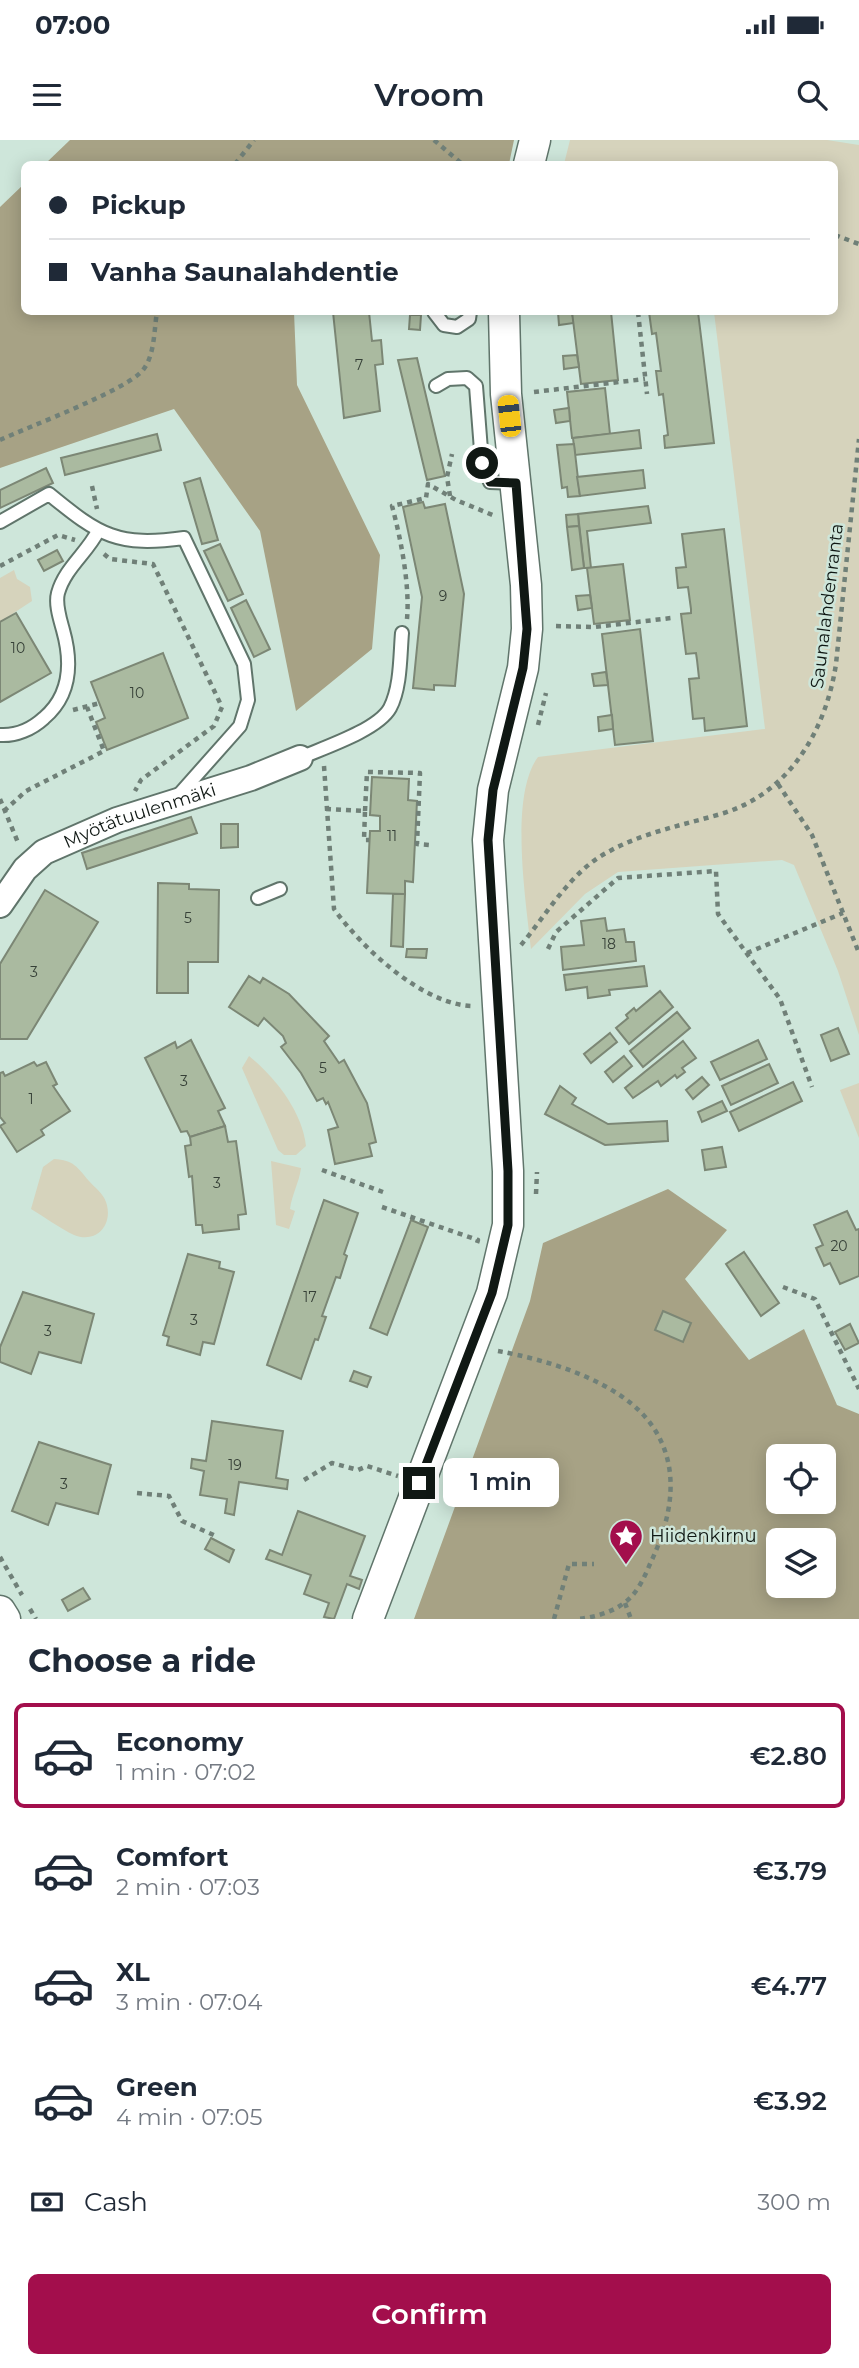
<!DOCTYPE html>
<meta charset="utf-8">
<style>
body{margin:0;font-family:Montserrat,sans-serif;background:#f2f2f3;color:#1f2937;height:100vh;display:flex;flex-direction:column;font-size:26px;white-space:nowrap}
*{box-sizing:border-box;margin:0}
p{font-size:23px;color:#747a83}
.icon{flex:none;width:38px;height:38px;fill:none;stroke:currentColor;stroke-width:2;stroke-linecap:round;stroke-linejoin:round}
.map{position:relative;height:1479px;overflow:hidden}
.side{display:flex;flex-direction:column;background:#fff;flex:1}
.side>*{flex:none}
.guide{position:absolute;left:21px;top:21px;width:817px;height:154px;border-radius:10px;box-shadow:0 4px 18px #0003;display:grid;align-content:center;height:154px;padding:0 28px;background:#fff}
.controls{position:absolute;left:766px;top:1304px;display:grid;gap:14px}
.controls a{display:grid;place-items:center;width:70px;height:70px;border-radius:10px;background:#fff;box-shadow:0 4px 18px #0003;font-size:35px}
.end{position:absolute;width:32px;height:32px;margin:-16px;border:9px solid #101814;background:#fff;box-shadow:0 0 0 4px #fff}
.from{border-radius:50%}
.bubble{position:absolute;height:49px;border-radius:10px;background:#fff;box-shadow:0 4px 18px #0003;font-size:23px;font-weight:600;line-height:49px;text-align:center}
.car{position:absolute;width:21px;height:42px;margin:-21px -10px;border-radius:9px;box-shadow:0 0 5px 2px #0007;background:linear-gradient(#f5c518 24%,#345 0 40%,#f5c518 0 76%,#345 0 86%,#f5c518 0)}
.guide b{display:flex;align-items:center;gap:24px;height:66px;font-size:26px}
.guide b+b{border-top:2px solid #e0e1e3}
.guide i{width:18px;height:18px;background:#1f2937}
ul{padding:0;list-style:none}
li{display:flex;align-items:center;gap:21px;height:105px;margin:0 14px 10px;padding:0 14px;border:4px solid transparent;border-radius:10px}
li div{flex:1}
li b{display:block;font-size:26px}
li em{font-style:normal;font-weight:600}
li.active{border-color:#a30e4c}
li>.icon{width:63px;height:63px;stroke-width:1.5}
h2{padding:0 28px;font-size:32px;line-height:84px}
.pay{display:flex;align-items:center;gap:18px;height:77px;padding:0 28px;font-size:26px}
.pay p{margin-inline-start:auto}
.cta{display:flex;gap:14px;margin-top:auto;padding:14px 28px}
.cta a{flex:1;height:80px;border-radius:10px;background:#a30e4c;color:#fff;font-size:28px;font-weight:600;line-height:80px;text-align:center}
.status{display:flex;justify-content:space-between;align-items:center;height:49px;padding:0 35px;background:#fff;direction:ltr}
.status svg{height:19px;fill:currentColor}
header{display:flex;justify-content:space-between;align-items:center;height:91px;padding:0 28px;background:#fff;font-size:32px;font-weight:600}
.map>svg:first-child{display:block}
.green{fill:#d6d3bc}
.forest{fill:#a7a285;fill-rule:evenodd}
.building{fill:#aabaa0;stroke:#7c8775;stroke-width:2}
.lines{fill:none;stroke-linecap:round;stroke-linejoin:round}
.service-casing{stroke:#60756b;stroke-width:16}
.minor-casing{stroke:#60756b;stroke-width:28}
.tertiary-casing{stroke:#60756b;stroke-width:33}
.path{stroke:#708078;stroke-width:4.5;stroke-dasharray:5 5;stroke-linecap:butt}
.service{stroke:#fff;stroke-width:12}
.minor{stroke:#fff;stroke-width:24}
.tertiary{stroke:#fff;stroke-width:30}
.route{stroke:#101814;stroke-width:9}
.labels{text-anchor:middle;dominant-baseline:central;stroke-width:5;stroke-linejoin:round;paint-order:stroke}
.number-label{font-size:14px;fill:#364037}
.street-label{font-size:18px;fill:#101814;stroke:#cee6da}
.poi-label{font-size:18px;fill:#101814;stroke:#cee6da;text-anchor:start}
</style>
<div class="status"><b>07:00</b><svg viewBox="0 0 49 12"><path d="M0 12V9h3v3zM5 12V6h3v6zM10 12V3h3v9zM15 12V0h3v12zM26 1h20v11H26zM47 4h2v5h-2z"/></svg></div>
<header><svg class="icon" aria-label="menu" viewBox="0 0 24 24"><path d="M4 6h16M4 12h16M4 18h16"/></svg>Vroom<svg class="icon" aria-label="search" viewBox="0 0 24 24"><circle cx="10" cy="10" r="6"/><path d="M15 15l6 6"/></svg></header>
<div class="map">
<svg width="859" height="1479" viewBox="0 0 859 1479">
<rect width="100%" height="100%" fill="#cee6da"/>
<!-- green -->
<g class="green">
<path d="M570 0H827L859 5V895L838 831 794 725 782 720 618 732 585 754 531 809C526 761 509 656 538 617L765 589 714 172H835V24H564Z"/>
<polygon points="14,430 17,439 30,447 32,461 0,482 0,438"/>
<path d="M249 916C275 937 302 971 306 1006L296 1015H284L278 1010 242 928Z"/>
<polygon points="859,943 859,998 840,950"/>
<path d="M54 1019C74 1020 77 1027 89 1041 95 1048 103 1053 106 1062 114 1085 96 1104 74 1095 59 1088 45 1077 31 1069L43 1027Z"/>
<path d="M271 1021 301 1028C299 1043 292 1054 290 1069L295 1071 289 1089 276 1085Z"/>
</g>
<!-- forest -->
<g class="forest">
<polygon points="70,0 514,0 509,24 45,24"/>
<polygon points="24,44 24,172 294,172 297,245 380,415 372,509 296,571 260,391 174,269 0,328 0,67"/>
<path d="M668 1049 727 1090 685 1139 749 1220 804 1189 837 1265 859 1274V1479H414L530 1161 543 1103ZM779 1316H824V1362H779ZM779 1400H824V1446H779Z"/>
</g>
<!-- building -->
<g class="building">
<polygon points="333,172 369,172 372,201 381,200 383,224 375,225 380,271 344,278"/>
<polygon points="558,172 572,172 574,183 559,185"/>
<polygon points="572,172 611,172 618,240 581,244"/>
<polygon points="649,172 698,172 714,303 665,308 664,296 668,295 663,254 659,255 656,231 661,231 656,193 652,194"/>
<polygon points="410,175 421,175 420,190 409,189"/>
<polygon points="577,215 579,227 564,229 563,216"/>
<polygon points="417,218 445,336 427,340 398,220"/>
<polygon points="605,248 610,294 572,298 567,252"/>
<polygon points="569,268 570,281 556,283 554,270"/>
<polygon points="639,290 641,308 575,315 573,298"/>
<polygon points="157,294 161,310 65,335 61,318"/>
<polygon points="574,304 580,356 568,357 567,347 562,348 557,305"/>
<polygon points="46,328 53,343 0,368 0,350"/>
<polygon points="643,330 645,348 580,356 577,337"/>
<polygon points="200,338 218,400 202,404 184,343"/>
<polygon points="423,362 425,368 445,364 464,454 455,546 434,545 434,550 413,548 422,457 403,367"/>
<polygon points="648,366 651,383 587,391 591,428 584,428 578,374"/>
<polygon points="578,374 579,386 567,387 566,375"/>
<polygon points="579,386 584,428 572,430 567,387"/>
<polygon points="724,389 747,586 705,591 704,578 693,579 689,539 699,538 697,520 696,513 686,514 681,474 691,473 691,469 688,447 678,448 676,428 686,427 682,394"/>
<polygon points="220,404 243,454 228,461 204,411"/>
<polygon points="57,410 63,421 44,431 38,420"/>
<polygon points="623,424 630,480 594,484 587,428"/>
<polygon points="590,455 592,468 578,470 576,456"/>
<polygon points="246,460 270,509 254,517 231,468"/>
<polygon points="16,473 51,533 0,562 0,482"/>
<polygon points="640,489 653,601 615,605 602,494"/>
<polygon points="163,513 188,578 107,610 96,582 105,578 91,542"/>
<polygon points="606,532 608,545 594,546 592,534"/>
<polygon points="612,575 613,589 599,591 598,577"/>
<polygon points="372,637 409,639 408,660 417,661 413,742 405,741 405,754 367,753 370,691 380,691 380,676 370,675"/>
<polygon points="191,677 197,693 87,729 82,713"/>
<polygon points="221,684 238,684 238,707 221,708"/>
<polygon points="158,743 189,744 189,749 219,750 218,822 188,822 188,853 157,853"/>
<polygon points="45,750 98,782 27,899 0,899 0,824"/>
<polygon points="393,754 405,754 403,807 391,806"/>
<polygon points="605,778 607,791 624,789 626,802 634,802 636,821 563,830 561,807 584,805 581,781"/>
<polygon points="407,809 427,809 426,818 406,817"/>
<polygon points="644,826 647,846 609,850 610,855 588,858 587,847 566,850 564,835"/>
<polygon points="249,836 260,843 263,838 289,854 329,896 324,901 339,923 344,920 367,963 376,1002 369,1004 372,1016 335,1024 328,990 338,987 328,962 326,964 323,958 317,961 301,933 281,907 286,903 283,896 264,878 258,886 229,867"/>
<polygon points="660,851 673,867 629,904 616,888 628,878 626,875 634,868 636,871"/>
<polygon points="677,872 690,888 643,927 630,911"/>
<polygon points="838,888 849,914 831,921 821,895"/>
<polygon points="610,893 617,902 591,923 584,914"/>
<polygon points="191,900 225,968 218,971 225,986 190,997 187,991 181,992 145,918 175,902 177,908"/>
<polygon points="758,900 767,919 720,940 711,922"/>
<polygon points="683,901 696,918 682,928 685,932 677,938 675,935 661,946 658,941 633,958 625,948"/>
<polygon points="624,916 632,926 613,942 605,932"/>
<polygon points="34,922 37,926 46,922 57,944 53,946 70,971 41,990 44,995 17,1012 0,986 5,983 0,977 0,933 3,932 5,936"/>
<polygon points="769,924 778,943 731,965 722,946"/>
<polygon points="702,937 709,945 693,959 686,950"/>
<polygon points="793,942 802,961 739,991 730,972"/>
<polygon points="560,946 576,958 572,964 608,984 667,981 668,1001 605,1005 545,974"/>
<polygon points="722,961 727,971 702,982 698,972"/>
<polygon points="225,986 228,1002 236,1001 246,1074 238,1075 239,1089 203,1093 202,1085 196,1085 192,1036 189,1037 185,1006 191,1005 190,997"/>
<polygon points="722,1007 726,1027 705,1030 702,1010"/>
<polygon points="324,1060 358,1073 344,1114 347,1116 340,1138 336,1137 322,1176 326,1177 318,1200 315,1199 301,1239 267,1225"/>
<polygon points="847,1071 856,1090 859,1089 859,1136 840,1144 830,1123 824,1126 816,1108 823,1105 814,1085"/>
<polygon points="411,1080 428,1087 387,1195 370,1188"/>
<polygon points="744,1112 779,1163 761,1176 726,1124"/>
<polygon points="188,1114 220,1122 219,1128 234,1132 214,1204 203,1202 200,1215 167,1205 169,1197 163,1195"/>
<polygon points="23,1152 94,1174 81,1223 39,1212 31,1234 0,1222 0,1207"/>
<polygon points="663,1171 691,1183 683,1202 655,1190"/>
<polygon points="850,1184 859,1203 845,1210 835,1192"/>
<polygon points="354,1231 371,1237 367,1247 350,1241"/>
<polygon points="212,1281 283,1291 276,1338 288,1340 287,1349 239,1342 234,1375 225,1373 227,1359 200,1355 204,1331 191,1328 192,1319 206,1321"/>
<polygon points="39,1302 111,1325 98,1374 56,1363 48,1385 12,1371"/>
<polygon points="298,1371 365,1396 350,1436 362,1440 359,1449 347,1444 334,1479 324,1477 329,1463 304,1454 311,1435 266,1419 270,1410 282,1415"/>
<polygon points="211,1398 234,1410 229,1422 205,1409"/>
<polygon points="83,1448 90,1459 68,1471 62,1460"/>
</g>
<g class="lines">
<!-- service casing -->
<g class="service-casing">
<g id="service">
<polyline points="434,172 444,185 457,187 469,179 470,172"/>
<polyline points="436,246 448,239 467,238 476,246 482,323 490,342 516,343"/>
<path d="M0 382 49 354C100 396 118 407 184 398L244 524 248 560 240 586 177 657"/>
<path d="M0 595C16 596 32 589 44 578 71 555 72 522 63 490 60 479 55 464 58 453 65 428 87 413 98 391"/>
<path d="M300 618C323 608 378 590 390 568 401 547 400 516 402 493"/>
<polyline points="258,758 280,749"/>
</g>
</g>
<!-- minor casing -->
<g class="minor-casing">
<g id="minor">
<path id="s1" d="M0 765 25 729 44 712 117 680 251 638 300 618"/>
</g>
</g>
<!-- tertiary casing -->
<g class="tertiary-casing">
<g id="tertiary">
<polyline points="529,24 535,0"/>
<polyline points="0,1471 5,1479"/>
<polyline points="368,1479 492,1153 508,1085 508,1031 488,700 493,650 523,528 527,489 526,445 506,254 504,172"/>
</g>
</g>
<!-- path -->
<g class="path">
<polyline points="434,0 462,24"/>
<polyline points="235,24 254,0"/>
<polyline points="835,95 859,104"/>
<polyline points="638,172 647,254"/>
<polyline points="534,252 645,239"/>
<path d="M0 300C28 287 127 250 143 230 155 215 154 189 157 172"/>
<polyline points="92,346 97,369"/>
<polyline points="450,356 447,337 452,314"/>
<polyline points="104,414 110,419 153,424 222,567 214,586 141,640 135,651"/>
<polyline points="0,426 58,395 75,400"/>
<path d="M407 479C410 446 401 399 392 366L426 358 428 344 456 360 495 376"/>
<polyline points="556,486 595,487 671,478"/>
<polyline points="73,570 100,563"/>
<polyline points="538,585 546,553"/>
<path d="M324 626 334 769C362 808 425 867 475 866"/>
<polyline points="778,644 812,695 859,813"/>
<polyline points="0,659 19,705"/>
<polyline points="326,669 365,671 364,700 369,700"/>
<polyline points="4,671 26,651 104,611 87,567"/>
<polyline points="365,671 367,632 420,633 417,704 429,705"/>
<path d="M521 805C547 774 571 731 608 712 644 692 684 685 724 673 790 652 826 590 836 524L859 299"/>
<polyline points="548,809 556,792 618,738 716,731 718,774 780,859 812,947"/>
<polyline points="747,813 843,773"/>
<polyline points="322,1030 383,1052"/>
<polyline points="536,1054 537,1032"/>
<polyline points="382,1067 478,1100 477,1103"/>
<polyline points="783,1147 815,1159 859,1249"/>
<path d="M498 1211C548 1220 623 1242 653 1287 682 1330 671 1380 650 1424 644 1438 637 1454 624 1463 611 1473 594 1477 579 1479"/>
<polyline points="304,1340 332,1323 358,1330 367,1326 398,1336"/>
<polyline points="137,1353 169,1356 182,1381 216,1396"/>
<polyline points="0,1417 22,1455"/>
<polyline points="625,1463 631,1479"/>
<polyline points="30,1469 36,1479"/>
<polyline points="554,1479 569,1424 594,1424"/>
</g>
<!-- service -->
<use href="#service" class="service"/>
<!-- minor -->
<use href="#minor" class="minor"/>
<!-- tertiary -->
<use href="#tertiary" class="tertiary"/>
</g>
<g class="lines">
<!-- route -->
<polyline class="route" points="419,1343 492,1153 508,1085 508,1031 488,700 493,650 523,528 527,489 516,343 490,342 482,323"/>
</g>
<!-- icons -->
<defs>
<g id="sight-pin" transform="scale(1.75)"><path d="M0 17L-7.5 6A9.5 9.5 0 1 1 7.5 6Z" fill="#a30e4c" stroke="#cee6da"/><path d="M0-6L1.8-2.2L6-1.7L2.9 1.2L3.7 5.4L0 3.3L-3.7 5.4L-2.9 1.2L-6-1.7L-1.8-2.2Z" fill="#fff"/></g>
</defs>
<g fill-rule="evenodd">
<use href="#sight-pin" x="626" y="1396"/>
</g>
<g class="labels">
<!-- number labels -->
<g class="number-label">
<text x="359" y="225">7</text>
<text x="443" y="456">9</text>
<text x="18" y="508">10</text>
<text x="137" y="553">10</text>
<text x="392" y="696">11</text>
<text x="188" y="778">5</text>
<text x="609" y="804">18</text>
<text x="34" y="832">3</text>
<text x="323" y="928">5</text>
<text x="184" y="941">3</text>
<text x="31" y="959">1</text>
<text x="217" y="1043">3</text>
<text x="839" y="1106">20</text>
<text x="310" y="1157">17</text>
<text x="194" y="1180">3</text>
<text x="48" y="1191">3</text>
<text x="235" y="1325">19</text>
<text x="64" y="1344">3</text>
</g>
<!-- street labels -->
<g class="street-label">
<text transform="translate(827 466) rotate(-83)">Saunalahdenranta</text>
<text stroke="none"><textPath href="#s1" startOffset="172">Myötätuulenmäki</textPath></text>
</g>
<!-- poi labels -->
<g class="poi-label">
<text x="650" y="1396">Hiidenkirnu</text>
</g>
</g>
</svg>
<div class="controls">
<a><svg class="icon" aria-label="locate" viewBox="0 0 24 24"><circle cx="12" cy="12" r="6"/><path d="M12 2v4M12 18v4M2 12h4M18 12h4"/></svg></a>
<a><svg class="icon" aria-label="layers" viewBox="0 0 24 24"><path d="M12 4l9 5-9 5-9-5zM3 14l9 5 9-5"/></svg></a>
</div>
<i class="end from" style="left:482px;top:323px"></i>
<i class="end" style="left:419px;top:1343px"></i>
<div class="bubble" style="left:443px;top:1318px;width:116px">1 min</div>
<i class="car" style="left:509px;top:276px;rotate:354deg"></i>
<div class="guide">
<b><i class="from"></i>Pickup</b>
<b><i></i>Vanha Saunalahdentie</b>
</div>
</div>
<section class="side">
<h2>Choose a ride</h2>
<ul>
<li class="active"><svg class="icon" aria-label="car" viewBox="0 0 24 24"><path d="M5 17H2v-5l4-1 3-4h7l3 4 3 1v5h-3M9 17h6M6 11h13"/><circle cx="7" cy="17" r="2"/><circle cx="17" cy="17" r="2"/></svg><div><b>Economy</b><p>1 min · 07:02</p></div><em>€2.80</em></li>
<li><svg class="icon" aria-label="car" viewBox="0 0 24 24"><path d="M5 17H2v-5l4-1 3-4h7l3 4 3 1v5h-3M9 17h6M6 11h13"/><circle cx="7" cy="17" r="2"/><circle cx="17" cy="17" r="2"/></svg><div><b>Comfort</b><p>2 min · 07:03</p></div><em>€3.79</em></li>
<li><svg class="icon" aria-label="car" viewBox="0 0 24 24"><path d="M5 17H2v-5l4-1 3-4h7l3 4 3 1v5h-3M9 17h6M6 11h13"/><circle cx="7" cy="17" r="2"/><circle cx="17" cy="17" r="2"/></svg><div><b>XL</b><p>3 min · 07:04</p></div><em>€4.77</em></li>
<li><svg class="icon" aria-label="car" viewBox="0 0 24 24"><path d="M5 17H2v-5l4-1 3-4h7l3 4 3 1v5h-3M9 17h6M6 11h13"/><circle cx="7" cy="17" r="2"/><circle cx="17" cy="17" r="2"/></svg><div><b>Green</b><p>4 min · 07:05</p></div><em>€3.92</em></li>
</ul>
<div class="pay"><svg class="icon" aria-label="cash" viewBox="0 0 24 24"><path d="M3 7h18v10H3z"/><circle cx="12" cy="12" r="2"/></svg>Cash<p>300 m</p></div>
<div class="cta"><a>Confirm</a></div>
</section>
